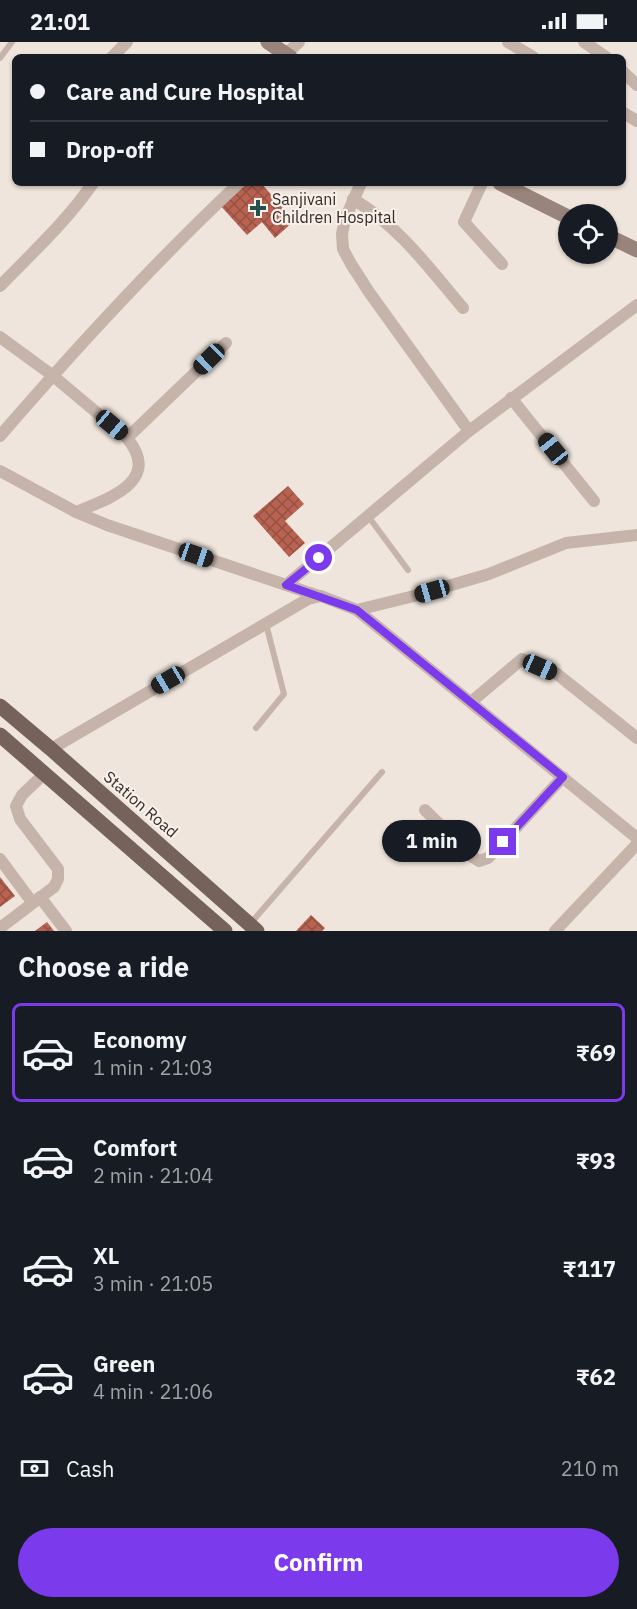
<!DOCTYPE html>
<meta charset="utf-8">
<style>
body{margin:0;font-family:"IBM Plex Sans",sans-serif;background:#20242c;color:#f1f3f6;height:100vh;display:flex;flex-direction:column;font-size:22px;white-space:nowrap}
*{box-sizing:border-box;margin:0}
p{font-size:20px;color:#9ea1a6}
.icon{flex:none;width:33px;height:33px;fill:none;stroke:currentColor;stroke-width:2;stroke-linecap:round;stroke-linejoin:round}
.map{position:relative;height:889px;overflow:hidden}
.details{display:flex;flex-direction:column;background:#171b24;flex:1}
.details>*{flex:none}
.banner{position:absolute;left:12px;top:12px;width:614px;height:132px;border-radius:9px;box-shadow:0 2px 4px #0004;display:grid;align-content:center;height:132px;padding:0 18px;background:#171b24}
.fabs{position:absolute;left:558px;top:162px;display:grid;gap:12px}
.fabs a{display:grid;place-items:center;width:60px;height:60px;border-radius:50%;background:#171b24;box-shadow:0 2px 4px #0004;font-size:30px}
.end{position:absolute;width:27px;height:27px;margin:-14px;border:8px solid #7c3aed;background:#fff;box-shadow:0 0 0 3px #fff}
.from{border-radius:50%}
.bubble{position:absolute;height:42px;border-radius:21px;background:#171b24;box-shadow:0 2px 4px #0004;font-size:20px;font-weight:700;line-height:42px;text-align:center}
.car{position:absolute;width:18px;height:36px;margin:-18px -9px;border-radius:8px;box-shadow:0 0 4px 2px #0007;background:linear-gradient(#222 24%,#8ab4d8 0 40%,#222 0 76%,#8ab4d8 0 86%,#222 0)}
.banner b{display:flex;align-items:center;gap:21px;height:57px;font-size:22px}
.banner b+b{border-top:2px solid #363941}
.banner i{width:15px;height:15px;background:#f1f3f6}
ul{padding:0;list-style:none}
li{display:flex;align-items:center;gap:18px;height:99px;margin:0 12px 9px;padding:0 6px;border:3px solid transparent;border-radius:9px}
li div{flex:1}
li b{display:block;font-size:22px}
li em{font-style:normal;font-weight:700}
li.current{border-color:#7c3aed}
li>.icon{width:54px;height:54px;stroke-width:1.5}
h2{padding:0 18px;font-size:27px;line-height:72px}
.pay{display:flex;align-items:center;gap:15px;height:66px;padding:0 18px;font-size:22px}
.pay p{margin-inline-start:auto}
.button{display:flex;gap:12px;margin-top:auto;padding:12px 18px}
.button a{flex:1;height:69px;border-radius:36px;background:#7c3aed;color:#fff;font-size:24px;font-weight:700;line-height:69px;text-align:center}
.status{display:flex;justify-content:space-between;align-items:center;height:42px;padding:0 30px;background:#171b24;direction:ltr}
.status svg{height:16px;fill:currentColor}
.map>svg:first-child{display:block}
.building{fill:url(#building-cross-hatch)}
.lines{fill:none;stroke-linecap:round;stroke-linejoin:round}
.lane{stroke:#c6b4aa;stroke-width:6}
.street{stroke:#c6b4aa;stroke-width:12}
.secondary{stroke:#99847b;stroke-width:15}
.primary{stroke:#74625b;stroke-width:15}
.route{stroke:#7c3aed;stroke-width:8}
.poi-dot{fill:#235150;stroke:#f7efe8;stroke-width:2}
.labels{text-anchor:middle;dominant-baseline:central;stroke-width:4.5;stroke-linejoin:round;paint-order:stroke}
.poi-label{font-size:16px;fill:#342b28;stroke:#f7efe8;text-anchor:start}
.street-label{font-size:16px;fill:#342b28;stroke:#f7efe8}
</style>
<div class="status"><b>21:01</b><svg viewBox="0 0 49 12"><path d="M0 12V9h3v3zM5 12V6h3v6zM10 12V3h3v9zM15 12V0h3v12zM26 1h20v11H26zM47 4h2v5h-2z"/></svg></div>
<div class="map">
<svg width="637" height="889" viewBox="0 0 637 889">
<defs>
<pattern id="building-cross-hatch" width="8" height="8" patternUnits="userSpaceOnUse" patternTransform="scale(1.5)"><rect width="8" height="8" fill="#b86251"/><path d="M0 0l8 8M0 8l8-8" fill="none" stroke="#965143"/></pattern>
</defs>
<rect width="100%" height="100%" fill="#efe5dc"/>
<!-- building -->
<g class="building">
<polygon points="243,141 261,141 294,179 275,196 262,180 247,193 219,162"/>
<polygon points="288,444 304,462 285,479 305,501 289,515 253,474"/>
<polygon points="0,835 15,854 0,865"/>
<polygon points="311,873 325,886 322,889 296,889"/>
<polygon points="47,880 54,889 35,889"/>
</g>
<g class="lines">
<!-- lane -->
<g class="lane">
<polyline points="0,16 12,0"/>
<polyline points="368,474 408,528"/>
<polyline points="256,686 284,652 266,582"/>
<polyline points="250,882 382,730"/>
</g>
<!-- street -->
<g class="street">
<polyline points="508,0 533,15"/>
<polyline points="584,0 606,15"/>
<polyline points="286,12 299,0"/>
<polyline points="112,15 127,0"/>
<polyline points="622,29 637,43"/>
<polyline points="622,70 637,79"/>
<polyline points="361,141 345,177 342,192 343,207 351,222 369,250 469,389"/>
<polyline points="482,141 464,180 502,222"/>
<path d="M353 157C400 185 428 225 463 266"/>
<path d="M0 244C32 211 67 179 93 141"/>
<path d="M0 295 52 333 127 396C162 439 110 456 76 470"/>
<polyline points="511,356 594,459"/>
<path d="M0 394C76 306 155 220 239 141"/>
<polyline points="127,396 226,301"/>
<polyline points="0,429 76,470 107,483 319,554"/>
<polyline points="286,543 469,389 637,263"/>
<polyline points="357,568 637,796"/>
<polyline points="471,660 522,617 557,632 637,696"/>
<polyline points="51,707 308,557 321,554 357,568 414,554 489,532 566,501 637,493"/>
<polyline points="425,768 471,814 479,819 488,816 563,735"/>
<polyline points="0,817 32,860"/>
<polyline points="40,855 66,889"/>
<polyline points="0,886 54,845 58,837 58,827 20,777 16,764 22,753 45,731"/>
<polyline points="555,889 637,802"/>
</g>
<!-- secondary -->
<g class="secondary">
<polyline points="268,0 290,15"/>
<polyline points="500,141 568,175"/>
<polyline points="608,194 637,208"/>
</g>
<!-- primary -->
<g class="primary">
<polyline points="0,664 51,707 257,889"/>
<polyline points="0,693 225,889"/>
</g>
</g>
<g class="lines">
<!-- route -->
<polyline class="route" points="319,516 286,543 357,568 563,735 503,800"/>
</g>
<!-- markers -->
<path class="poi-dot" d="M255 157h6v6h6v6h-6v6h-6v-6h-6v-6h6z"/>
<g class="labels">
<!-- poi labels -->
<g class="poi-label">
<text x="272" y="157">Sanjivani<tspan x="272" dy="18">Children Hospital</tspan></text>
</g>
<!-- street labels -->
<g class="street-label">
<text transform="translate(141 762) rotate(41)">Station Road</text>
</g>
</g>
</svg>
<div class="fabs">
<a><svg class="icon" aria-label="locate" viewBox="0 0 24 24"><circle cx="12" cy="12" r="6"/><path d="M12 2v4M12 18v4M2 12h4M18 12h4"/></svg></a>
</div>
<i class="end from" style="left:319px;top:516px"></i>
<i class="end" style="left:503px;top:800px"></i>
<div class="bubble" style="left:382px;top:778px;width:99px">1 min</div>
<i class="car" style="left:209px;top:317px;rotate:226deg"></i>
<i class="car" style="left:112px;top:383px;rotate:130deg"></i>
<i class="car" style="left:553px;top:407px;rotate:321deg"></i>
<i class="car" style="left:196px;top:513px;rotate:109deg"></i>
<i class="car" style="left:432px;top:549px;rotate:254deg"></i>
<i class="car" style="left:540px;top:625px;rotate:114deg"></i>
<i class="car" style="left:168px;top:638px;rotate:240deg"></i>
<div class="banner">
<b><i class="from"></i>Care and Cure Hospital</b>
<b><i></i>Drop-off</b>
</div>
</div>
<section class="details">
<h2>Choose a ride</h2>
<ul>
<li class="current"><svg class="icon" aria-label="car" viewBox="0 0 24 24"><path d="M5 17H2v-5l4-1 3-4h7l3 4 3 1v5h-3M9 17h6M6 11h13"/><circle cx="7" cy="17" r="2"/><circle cx="17" cy="17" r="2"/></svg><div><b>Economy</b><p>1 min · 21:03</p></div><em>₹69</em></li>
<li><svg class="icon" aria-label="car" viewBox="0 0 24 24"><path d="M5 17H2v-5l4-1 3-4h7l3 4 3 1v5h-3M9 17h6M6 11h13"/><circle cx="7" cy="17" r="2"/><circle cx="17" cy="17" r="2"/></svg><div><b>Comfort</b><p>2 min · 21:04</p></div><em>₹93</em></li>
<li><svg class="icon" aria-label="car" viewBox="0 0 24 24"><path d="M5 17H2v-5l4-1 3-4h7l3 4 3 1v5h-3M9 17h6M6 11h13"/><circle cx="7" cy="17" r="2"/><circle cx="17" cy="17" r="2"/></svg><div><b>XL</b><p>3 min · 21:05</p></div><em>₹117</em></li>
<li><svg class="icon" aria-label="car" viewBox="0 0 24 24"><path d="M5 17H2v-5l4-1 3-4h7l3 4 3 1v5h-3M9 17h6M6 11h13"/><circle cx="7" cy="17" r="2"/><circle cx="17" cy="17" r="2"/></svg><div><b>Green</b><p>4 min · 21:06</p></div><em>₹62</em></li>
</ul>
<div class="pay"><svg class="icon" aria-label="cash" viewBox="0 0 24 24"><path d="M3 7h18v10H3z"/><circle cx="12" cy="12" r="2"/></svg>Cash<p>210 m</p></div>
<div class="button"><a>Confirm</a></div>
</section>
